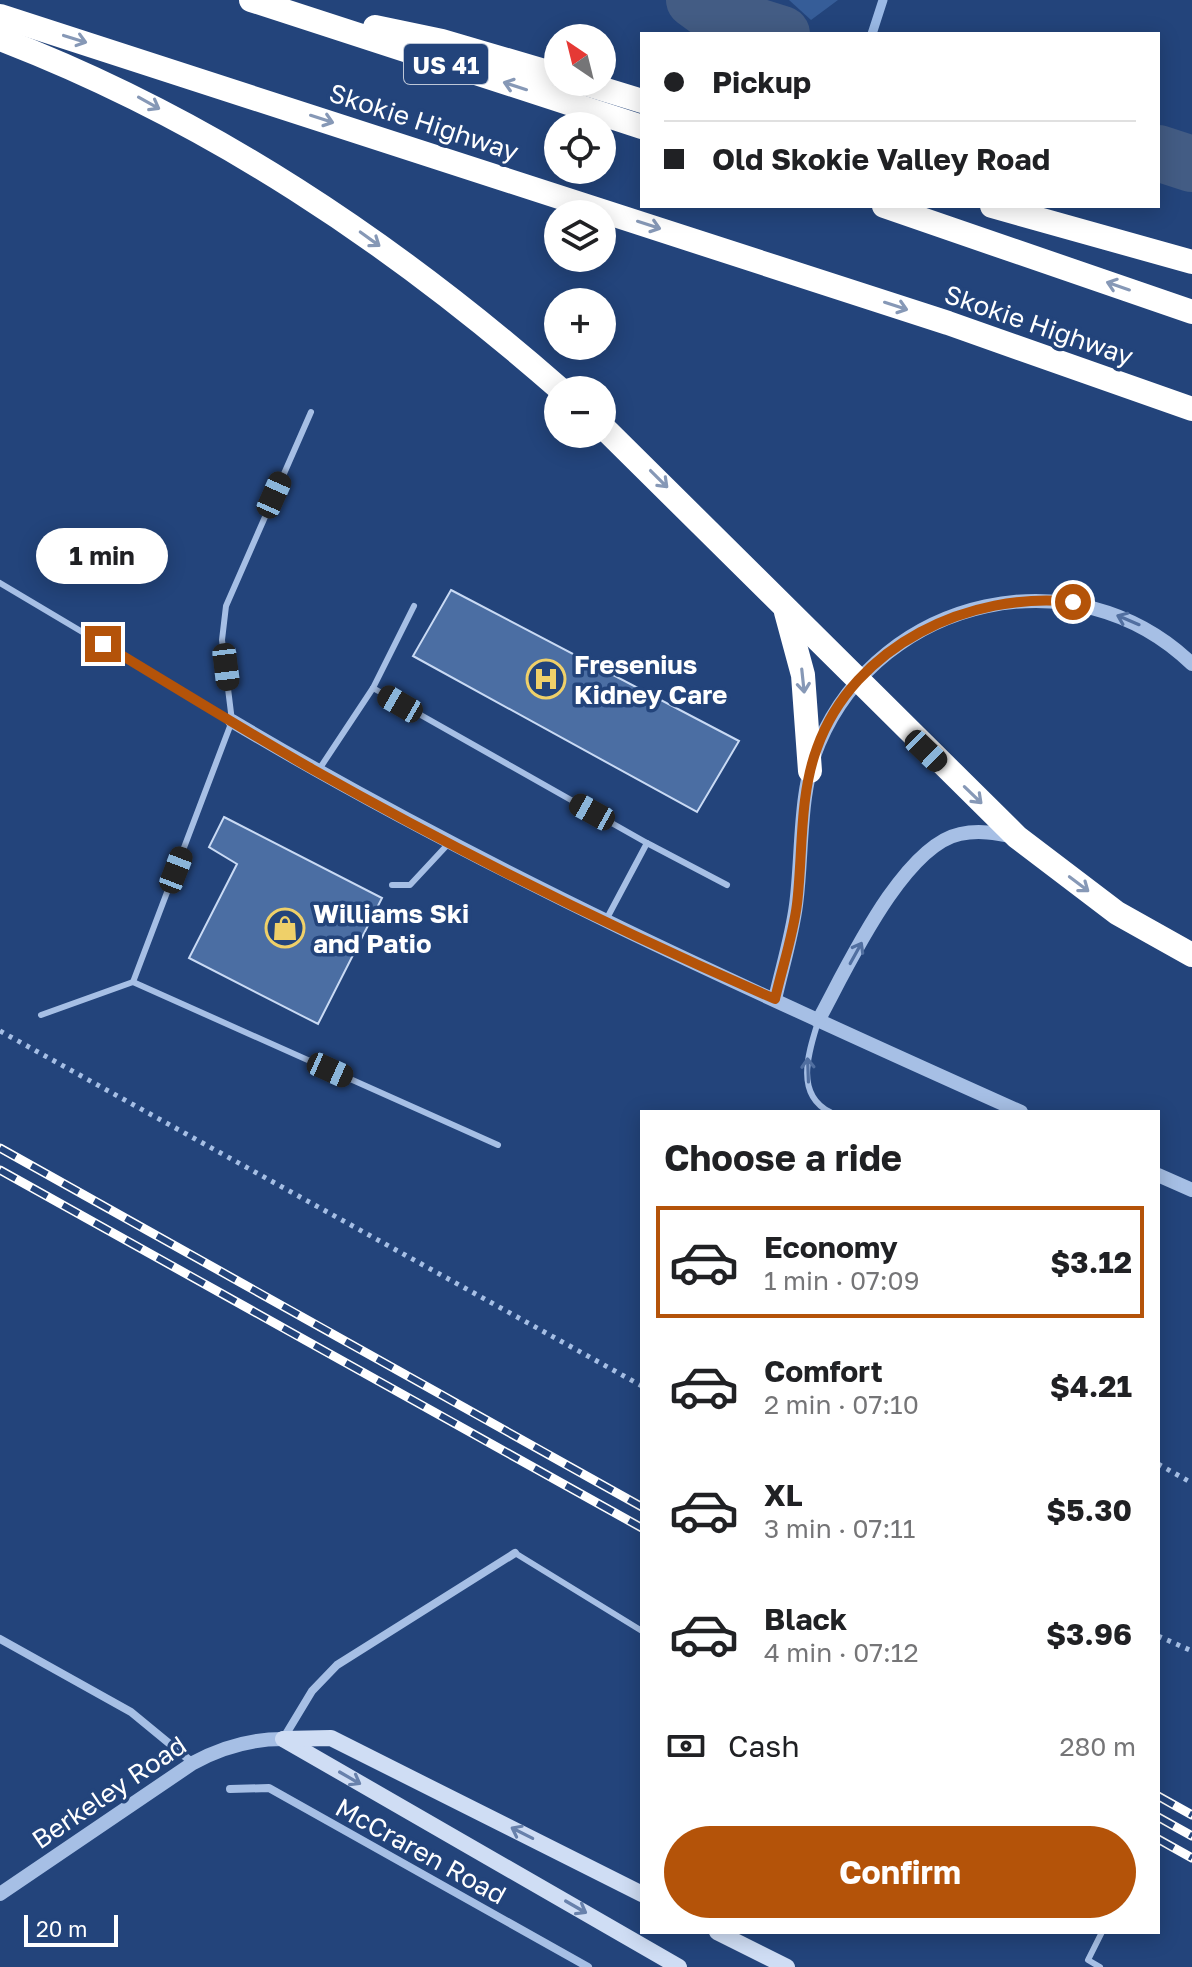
<!DOCTYPE html>
<meta charset="utf-8">
<style>
body{margin:0;font-family:"Golos Text",sans-serif;background:#f6f6f6;color:#202124;height:100vh;display:flex;flex-direction:column;font-size:30px;white-space:nowrap}
*{box-sizing:border-box;margin:0}
p{font-size:26px;color:#757577}
.icon{flex:none;width:44px;height:44px;fill:none;stroke:currentColor;stroke-width:2;stroke-linecap:round;stroke-linejoin:round}
.map{position:relative;flex:1;overflow:hidden}
.sheet{position:absolute;left:640px;top:1110px;width:520px;height:824px;display:flex;flex-direction:column;background:#fff;border-radius:0px;box-shadow:0 4px 20px #0003}
.sheet>*{flex:none}
.guide{position:absolute;left:640px;top:32px;width:520px;height:176px;border-radius:0px;box-shadow:0 4px 20px #0003;display:grid;align-content:center;height:176px;padding:0 24px;background:#fff}
.needle{width:52px;rotate:325deg}
.controls{position:absolute;left:544px;top:24px;display:grid;gap:16px}
.controls a{display:grid;place-items:center;width:72px;height:72px;border-radius:50%;background:#fff;box-shadow:0 4px 20px #0003;font-size:40px}
.scale{position:absolute;left:24px;bottom:20px;width:94px;box-sizing:border-box;padding-left:8px;border:4px solid #fff;border-top:0;font-size:22px;line-height:28px;white-space:nowrap;color:#fff;-webkit-text-stroke:6px #23447b;paint-order:stroke}
.end{position:absolute;width:36px;height:36px;margin:-18px;border:10px solid #b45309;background:#fff;box-shadow:0 0 0 4px #fff}
.from{border-radius:50%}
.bubble{position:absolute;height:56px;border-radius:28px;background:#fff;box-shadow:0 4px 20px #0003;font-size:26px;font-weight:700;line-height:56px;text-align:center}
.car{position:absolute;width:24px;height:48px;margin:-24px -12px;border-radius:10px;box-shadow:0 0 6px 2px #0007;background:linear-gradient(#222 24%,#8ab4d8 0 40%,#222 0 76%,#8ab4d8 0 86%,#222 0)}
.guide b{display:flex;align-items:center;gap:28px;height:76px;font-size:30px}
.guide b+b{border-top:2px solid #e0e0e0}
.guide i{width:20px;height:20px;background:#202124}
ul{padding:0;list-style:none}
li{display:flex;align-items:center;gap:24px;height:112px;margin:0 16px 12px;padding:0 8px;border:4px solid transparent;border-radius:0px}
li div{flex:1}
li b{display:block;font-size:30px}
li em{font-style:normal;font-weight:700}
li.on{border-color:#b45309}
li>.icon{width:72px;height:72px;stroke-width:1.5}
h2{padding:0 24px;font-size:36px;line-height:96px}
.pay{display:flex;align-items:center;gap:20px;height:88px;padding:0 24px;font-size:30px}
.pay p{margin-inline-start:auto}
.button{display:flex;gap:16px;margin-top:auto;padding:16px 24px}
.button a{flex:1;height:92px;border-radius:48px;background:#b45309;color:#fff;font-size:32px;font-weight:700;line-height:92px;text-align:center}
.map>svg:first-child{display:block}
.green{fill:#365d98}
.lines{fill:none;stroke-linecap:round;stroke-linejoin:round}
.stream{stroke:#9ab9e6;stroke-width:9}
.river{stroke:#435c84;stroke-width:56}
.building{fill:#4b6ea3;stroke:#c9daf4;stroke-width:2}
.path{stroke:#a6bfe5;stroke-width:5;stroke-dasharray:4 6;stroke-linecap:butt}
.service{stroke:#a6bfe5;stroke-width:6}
.minor{stroke:#a6bfe5;stroke-width:8}
.tertiary{stroke:#a6bfe5;stroke-width:14}
.secondary{stroke:#cfddf4;stroke-width:16}
.motorway{stroke:#fff;stroke-width:24}
.rail-casing{stroke:#fff;stroke-width:9}
.rail{stroke:#23447b;stroke-width:6;stroke-dasharray:18;stroke-linecap:butt}
.oneway{stroke:#8698b6}
.oneway2{stroke:#516fa0}
.oneway3{stroke:#6881ab}
.route{stroke:#b45309;stroke-width:10}
.labels{text-anchor:middle;dominant-baseline:central;stroke-width:7;stroke-linejoin:round;paint-order:stroke}
.shield{fill:#23447b;stroke:#bdc7d7;stroke-width:2}
.shield-label{font-size:24px;font-weight:bold;fill:#fff}
.street-label{font-size:26px;fill:#fff;stroke:#23447b}
.poi-label{font-size:26px;font-weight:bold;fill:#fff;stroke:#23447b;text-anchor:start}
</style>
<div class="map">
<svg width="1192" height="1967" viewBox="0 0 1192 1967">
<rect width="100%" height="100%" fill="#23447b"/>
<!-- green -->
<polygon class="green" points="789,0 838,0 811,20"/>
<g class="lines">
<!-- stream -->
<polyline class="stream" points="872,34 883,0"/>
<!-- river -->
<g class="river">
<polyline points="694,0 709,11 782,34"/>
<polyline points="1158,153 1192,164"/>
</g>
</g>
<!-- building -->
<g class="building">
<polygon points="451,590 739,741 697,812 413,656"/>
<polygon points="224,817 382,898 318,1024 189,958 237,864 209,847"/>
</g>
<g class="lines">
<!-- path -->
<g class="path">
<polyline points="0,1031 642,1386"/>
<polyline points="1158,1464 1192,1483"/>
<polyline points="1158,1636 1192,1651"/>
</g>
<!-- service -->
<g class="service">
<polyline points="311,412 226,606 222,640 232,721 133,982 498,1145"/>
<polyline points="0,583 232,721"/>
<polyline points="373,688 414,606"/>
<polyline points="318,771 373,688 647,843 606,920"/>
<polyline points="647,843 727,885"/>
<polyline points="392,885 410,885 450,842"/>
<polyline points="41,1015 133,982"/>
<path d="M818 1022C809 1051 794 1094 830 1112"/>
<polyline points="515,1553 642,1631"/>
<polyline points="1100,1967 1088,1960 1102,1932"/>
</g>
<!-- minor -->
<g class="minor">
<polyline points="0,1639 131,1712 193,1763"/>
<polyline points="283,1739 312,1691 337,1665 515,1553"/>
<polyline points="230,1789 269,1788 588,1967"/>
</g>
<!-- tertiary -->
<g class="tertiary">
<path d="M232 721C484 871 753 992 1021 1112"/>
<path d="M775 999C782 968 792 936 796 905 803 853 798 792 819 743 882 596 1076 552 1192 664"/>
<path d="M818 1021C845 972 902 846 960 834 979 830 996 833 1015 837"/>
<polyline points="1158,1175 1192,1190"/>
<path d="M0 1894 193 1763C222 1747 250 1739 283 1739"/>
</g>
<!-- secondary -->
<g class="secondary">
<polyline points="283,1739 679,1967"/>
<polyline points="284,1739 331,1738 642,1894"/>
<polyline points="717,1932 787,1967"/>
</g>
<!-- motorway -->
<g class="motorway">
<polyline points="251,0 642,127"/>
<polyline points="0,16 948,323 1192,409"/>
<polyline points="375,27 442,41 558,75"/>
<path d="M0 39C210 120 392 242 561 390"/>
<polyline points="580,82 642,101"/>
<polyline points="884,206 1192,312"/>
<polyline points="992,206 1192,262"/>
<polyline points="602,426 1017,837 1117,913 1192,955"/>
<polyline points="786,612 803,675 810,771"/>
</g>
<!-- rail casing -->
<g class="rail-casing">
<g id="rail">
<polyline points="0,1148 642,1507"/>
<polyline points="0,1170 642,1528"/>
<polyline points="1158,1796 1192,1815"/>
<polyline points="1158,1817 1192,1836"/>
<polyline points="1158,1839 1192,1858"/>
</g>
</g>
<!-- rail -->
<use href="#rail" class="rail"/>
</g>
<!-- one-way arrows -->
<defs><path id="oneway-shaft" d="M-6 0H5M1.5-3L5.5 0L1.5 3" fill="none" stroke-width="1.6" stroke-linecap="round" stroke-linejoin="round" transform="scale(2)"/></defs>
<g class="oneway">
<use href="#oneway-shaft" transform="translate(75 39) rotate(17)"/>
<use href="#oneway-shaft" transform="translate(515 86) rotate(-162)"/>
<use href="#oneway-shaft" transform="translate(149 103) rotate(29)"/>
<use href="#oneway-shaft" transform="translate(322 119) rotate(18)"/>
<use href="#oneway-shaft" transform="translate(649 225) rotate(18)"/>
<use href="#oneway-shaft" transform="translate(370 239) rotate(36)"/>
<use href="#oneway-shaft" transform="translate(1118 286) rotate(-161)"/>
<use href="#oneway-shaft" transform="translate(896 306) rotate(18)"/>
<use href="#oneway-shaft" transform="translate(659 479) rotate(45)"/>
<use href="#oneway-shaft" transform="translate(803 681) rotate(84)"/>
<use href="#oneway-shaft" transform="translate(973 795) rotate(44)"/>
<use href="#oneway-shaft" transform="translate(1079 884) rotate(37)"/>
</g>
<g class="oneway2">
<use href="#oneway-shaft" transform="translate(1128 620) rotate(-157)"/>
<use href="#oneway-shaft" transform="translate(856 953) rotate(-61)"/>
<use href="#oneway-shaft" transform="translate(808 1070) rotate(-92)"/>
</g>
<g class="oneway3">
<use href="#oneway-shaft" transform="translate(350 1778) rotate(30)"/>
<use href="#oneway-shaft" transform="translate(522 1833) rotate(-153)"/>
<use href="#oneway-shaft" transform="translate(576 1907) rotate(30)"/>
</g>
<g class="lines">
<!-- route -->
<path class="route" d="M103 644C173 686 242 729 312 769 461 853 618 931 775 999 782 968 793 936 797 904 803 854 799 796 817 748 854 645 970 591 1073 602"/>
</g>
<!-- icons -->
<defs>
<g id="hospital-ring" transform="scale(2)"><circle r="9.5" fill="#23447b" stroke="#efd069" stroke-width="1.5"/><path d="M-5-5h3v3.5h4V-5h3V5h-3V1.5h-4V5h-3Z" fill="#efd069"/></g>
<g id="shop-ring" transform="scale(2)"><circle r="9.5" fill="#23447b" stroke="#efd069" stroke-width="1.5"/><path d="M-5-2.5h2.3a2.7 3.5 0 0 1 5.4 0H5L5.5 6h-11ZM-1.5-2.5h3a1.5 2.3 0 0 0-3 0Z" fill="#efd069"/></g>
</defs>
<g fill-rule="evenodd">
<use href="#hospital-ring" x="546" y="679"/>
<use href="#shop-ring" x="285" y="928"/>
</g>
<g class="labels">
<!-- shield labels -->
<rect class="shield" x="404" y="44" width="84" height="40" rx="6"/>
<g class="shield-label">
<text x="446" y="64">US 41</text>
</g>
<!-- street labels -->
<g class="street-label">
<text transform="translate(424 122) rotate(18)">Skokie Highway</text>
<text transform="translate(1039 325) rotate(19)">Skokie Highway</text>
<text transform="translate(109 1792) rotate(-34)">Berkeley Road</text>
<text transform="translate(421 1851) rotate(29)">McCraren Road</text>
</g>
<!-- poi labels -->
<g class="poi-label">
<text x="574" y="664">Fresenius<tspan x="574" dy="30">Kidney Care</tspan></text>
<text x="313" y="913">Williams Ski<tspan x="313" dy="30">and Patio</tspan></text>
</g>
</g>
</svg>
<div class="controls">
<a><svg class="needle" viewBox="-14 -14 28 28"><path d="M0-13l5 13h-10z" fill="#e53935"/><path d="M0 13l5-13h-10z" fill="#757577"/></svg></a>
<a><svg class="icon" aria-label="locate" viewBox="0 0 24 24"><circle cx="12" cy="12" r="6"/><path d="M12 2v4M12 18v4M2 12h4M18 12h4"/></svg></a>
<a><svg class="icon" aria-label="layers" viewBox="0 0 24 24"><path d="M12 4l9 5-9 5-9-5zM3 14l9 5 9-5"/></svg></a>
<a>+</a>
<a>−</a>
</div>
<div class="scale">20 m</div>
<i class="end from" style="left:1073px;top:602px"></i>
<i class="end" style="left:103px;top:644px"></i>
<div class="bubble" style="left:36px;top:528px;width:132px">1 min</div>
<i class="car" style="left:274px;top:495px;rotate:24deg"></i>
<i class="car" style="left:226px;top:667px;rotate:173deg"></i>
<i class="car" style="left:400px;top:704px;rotate:300deg"></i>
<i class="car" style="left:926px;top:751px;rotate:134deg"></i>
<i class="car" style="left:592px;top:812px;rotate:299deg"></i>
<i class="car" style="left:176px;top:870px;rotate:21deg"></i>
<i class="car" style="left:330px;top:1070px;rotate:114deg"></i>
<div class="guide">
<b><i class="from"></i>Pickup</b>
<b><i></i>Old Skokie Valley Road</b>
</div>
<section class="sheet">
<h2>Choose a ride</h2>
<ul>
<li class="on"><svg class="icon" aria-label="car" viewBox="0 0 24 24"><path d="M5 17H2v-5l4-1 3-4h7l3 4 3 1v5h-3M9 17h6M6 11h13"/><circle cx="7" cy="17" r="2"/><circle cx="17" cy="17" r="2"/></svg><div><b>Economy</b><p>1 min · 07:09</p></div><em>$3.12</em></li>
<li><svg class="icon" aria-label="car" viewBox="0 0 24 24"><path d="M5 17H2v-5l4-1 3-4h7l3 4 3 1v5h-3M9 17h6M6 11h13"/><circle cx="7" cy="17" r="2"/><circle cx="17" cy="17" r="2"/></svg><div><b>Comfort</b><p>2 min · 07:10</p></div><em>$4.21</em></li>
<li><svg class="icon" aria-label="car" viewBox="0 0 24 24"><path d="M5 17H2v-5l4-1 3-4h7l3 4 3 1v5h-3M9 17h6M6 11h13"/><circle cx="7" cy="17" r="2"/><circle cx="17" cy="17" r="2"/></svg><div><b>XL</b><p>3 min · 07:11</p></div><em>$5.30</em></li>
<li><svg class="icon" aria-label="car" viewBox="0 0 24 24"><path d="M5 17H2v-5l4-1 3-4h7l3 4 3 1v5h-3M9 17h6M6 11h13"/><circle cx="7" cy="17" r="2"/><circle cx="17" cy="17" r="2"/></svg><div><b>Black</b><p>4 min · 07:12</p></div><em>$3.96</em></li>
</ul>
<div class="pay"><svg class="icon" aria-label="cash" viewBox="0 0 24 24"><path d="M3 7h18v10H3z"/><circle cx="12" cy="12" r="2"/></svg>Cash<p>280 m</p></div>
<div class="button"><a>Confirm</a></div>
</section>
</div>
